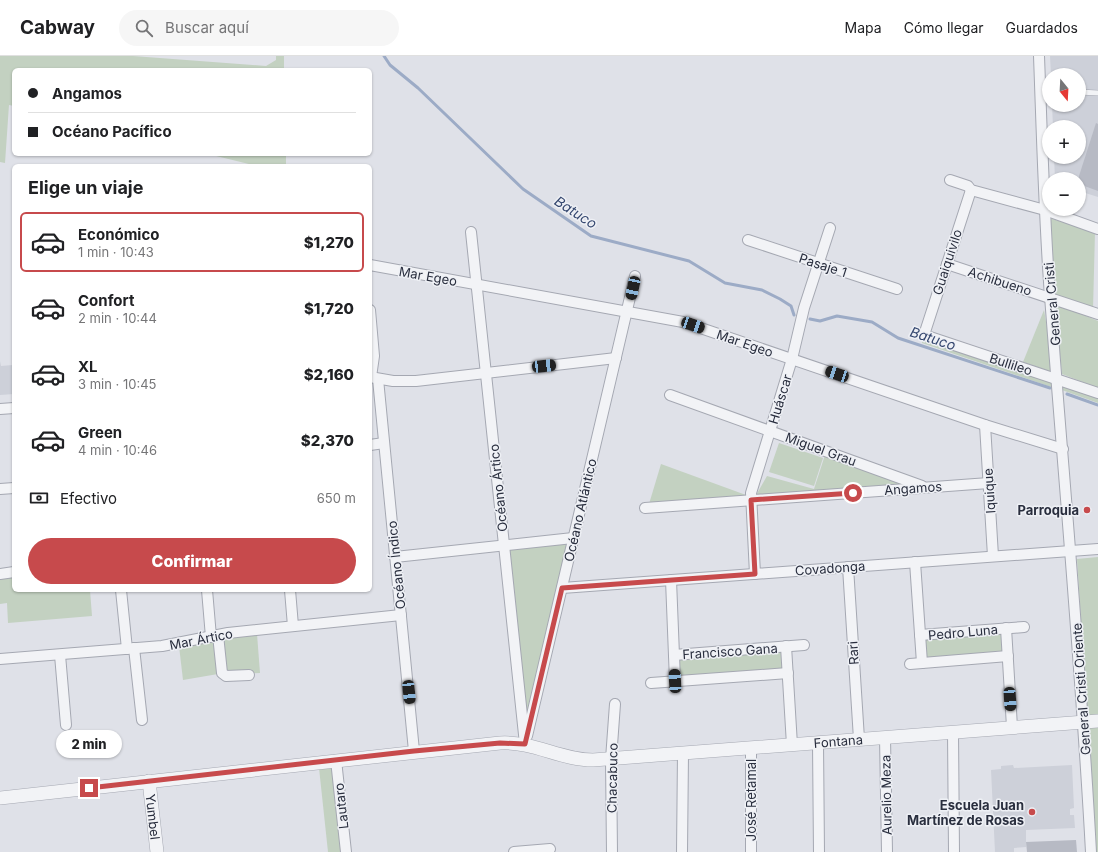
<!DOCTYPE html>
<html lang="es">
<meta charset="utf-8">
<style>
body{margin:0;font-family:Inter,sans-serif;background:#f6f6f6;color:#202124;height:100vh;display:flex;flex-direction:column;font-size:15px;white-space:nowrap}
*{box-sizing:border-box;margin:0}
p{font-size:13px;color:#757577}
.icon{flex:none;width:22px;height:22px;fill:none;stroke:currentColor;stroke-width:2;stroke-linecap:round;stroke-linejoin:round}
.map{position:relative;flex:1;overflow:hidden}
.side{position:absolute;left:12px;top:108px;width:360px;height:428px;display:flex;flex-direction:column;background:#fff;border-radius:6px;box-shadow:0 1px 3px #0004}
.side>*{flex:none}
.hud{position:absolute;left:12px;top:12px;width:360px;height:88px;border-radius:6px;box-shadow:0 1px 3px #0004;display:grid;align-content:center;height:88px;padding:0 16px;background:#fff}
.needle{width:26px;rotate:162deg}
.controls{position:absolute;left:1042px;top:12px;display:grid;gap:8px}
.controls a{display:grid;place-items:center;width:44px;height:44px;border-radius:50%;background:#fff;box-shadow:0 1px 3px #0004;font-size:20px}
.end{position:absolute;width:18px;height:18px;margin:-9px;border:5px solid #c74a4c;background:#fff;box-shadow:0 0 0 2px #fff}
.from{border-radius:50%}
.bubble{position:absolute;height:28px;border-radius:14px;background:#fff;box-shadow:0 1px 3px #0004;font-size:13px;font-weight:800;line-height:28px;text-align:center}
.car{position:absolute;width:12px;height:24px;margin:-12px -6px;border-radius:5px;box-shadow:0 0 3px 1px #0007;background:linear-gradient(#222 24%,#8ab4d8 0 40%,#222 0 76%,#8ab4d8 0 86%,#222 0)}
.hud b{display:flex;align-items:center;gap:14px;height:38px;font-size:15px}
.hud b+b{border-top:1px solid #e0e0e0}
.hud i{width:10px;height:10px;background:#202124}
ul{padding:0;list-style:none}
li{display:flex;align-items:center;gap:12px;height:60px;margin:0 8px 6px;padding:0 8px;border:2px solid transparent;border-radius:6px}
li div{flex:1}
li b{display:block;font-size:15px}
li em{font-style:normal;font-weight:800}
li.selected{border-color:#c74a4c}
li>.icon{width:36px;height:36px;stroke-width:1.5}
h2{padding:0 16px;font-size:18px;line-height:48px}
.pay{display:flex;align-items:center;gap:10px;height:44px;padding:0 16px;font-size:15px}
.pay p{margin-inline-start:auto}
.primary-button{display:flex;gap:8px;margin-top:auto;padding:8px 16px}
.primary-button a{flex:1;height:46px;border-radius:24px;background:#c74a4c;color:#fff;font-size:16px;font-weight:800;line-height:46px;text-align:center}
header{display:flex;align-items:center;gap:24px;box-sizing:border-box;height:56px;padding:0 20px;background:#fff;border-bottom:1px solid #e0e0e0}
header strong{font-size:19px}
nav{display:flex;gap:22px;margin-inline-start:auto;font-size:14px}
.search{width:280px;height:36px;background:#f6f6f6;display:flex;align-items:center;gap:10px;box-sizing:border-box;padding:0 14px;border-radius:22px;color:#757577;font-size:15px}
.map>svg:first-child{display:block}
.built{fill:#cdd0d9}
.green{fill:#c3d1c1}
.lines{fill:none;stroke-linecap:round;stroke-linejoin:round}
.stream{stroke:#9cabc6;stroke-width:3}
.building{fill:#b7bac4}
.service-casing{stroke:#a5a8b2;stroke-width:6}
.minor-casing{stroke:#a5a8b2;stroke-width:12}
.tertiary-casing{stroke:#a5a8b2;stroke-width:14}
.service{stroke:#f2f3f6;stroke-width:5}
.minor{stroke:#f2f3f6;stroke-width:10}
.tertiary{stroke:#f2f3f6;stroke-width:13}
.route{stroke:#c74a4c;stroke-width:5}
.poi-dot{fill:#c74a4c;stroke:#eef0f5;stroke-width:1.5}
.labels{text-anchor:middle;dominant-baseline:central;stroke-width:3;stroke-linejoin:round;paint-order:stroke}
.street-label{font-size:13px;fill:#292e3e;stroke:#eef0f5}
.poi-label{font-size:13px;font-weight:bold;fill:#292e3e;stroke:#eef0f5;text-anchor:end}
.water-label{font-size:14px;font-style:italic;fill:#35476f;stroke:#eef0f5}
</style>
<header>
<strong>Cabway</strong>
<div class="search"><svg class="icon" aria-label="search" viewBox="0 0 24 24"><circle cx="10" cy="10" r="6"/><path d="M15 15l6 6"/></svg>Buscar aquí</div>
<nav><a>Mapa</a><a>Cómo llegar</a><a>Guardados</a></nav>
</header>
<div class="map">
<svg width="1098" height="796" viewBox="0 0 1098 796">
<rect width="100%" height="100%" fill="#dfe1e8"/>
<!-- built -->
<g class="built">
<polygon points="1050,0 1098,0 1098,141 1079,135 1079,123 1055,123 1054,101 1079,101 1079,71 1053,71 1052,49 1079,49 1079,19 1051,19"/>
<polygon points="0,305 1,310 13,309 14,338 0,339"/>
<polygon points="1013,709 1014,712 1072,709 1074,752 1070,753 1070,759 1074,759 1075,772 1026,774 1026,791 1014,792 1014,796 995,796 991,714 1001,713 1001,710"/>
</g>
<!-- green -->
<g class="green">
<polygon points="0,0 133,0 266,10 276,4 276,0 284,0 284,14 14,14 14,50 9,49 5,107 0,106"/>
<polygon points="208,98 286,98 286,110 257,110"/>
<polygon points="1049,162 1095,176 1093,254 1055,241"/>
<polygon points="1055,247 1098,265 1098,332 1062,318"/>
<polygon points="1044,254 1055,317 1023,306"/>
<polygon points="923,282 1056,325 1057,333 922,287"/>
<polygon points="1062,328 1098,341 1098,347 1062,334"/>
<polygon points="779,387 823,402 814,430 769,416"/>
<polygon points="825,399 914,430 755,441 767,420 814,433"/>
<polygon points="661,408 746,439 649,448"/>
<polygon points="568,488 526,672 507,492"/>
<polygon points="1098,501 1098,796 1096,796 1077,503"/>
<polygon points="14,521 14,534 90,534 92,560 8,567 7,547 0,548 0,522"/>
<polygon points="1002,577 1003,597 925,603 924,582"/>
<polygon points="257,578 260,617 228,618 225,615 221,582"/>
<polygon points="216,582 218,618 183,624 179,590"/>
<polygon points="784,595 784,613 679,622 679,602"/>
<polygon points="332,711 342,796 328,796 319,712"/>
</g>
<g class="lines">
<!-- stream -->
<g class="stream">
<polyline points="384,0 390,9 418,32 523,133 591,180 689,205 725,227 762,234 780,243 791,250 794,259"/>
<polyline points="810,263 820,265 837,260 872,266 898,282 1050,332"/>
<polyline points="1067,338 1098,349"/>
</g>
</g>
<!-- building -->
<g class="building">
<polygon points="1096,67 1098,68 1098,135 1079,128 1079,120"/>
<polygon points="1076,784 1077,796 1027,796 1026,786"/>
</g>
<g class="lines">
<!-- service casing -->
<g class="service-casing">
<g id="service">
<polyline points="1040,35 1049,35"/>
<polyline points="1079,36 1098,37"/>
</g>
</g>
<!-- minor casing -->
<g class="minor-casing">
<g id="minor">
<path d="M1039 0C1042 80 1044 160 1050 240 1064 426 1081 610 1091 796"/>
<polyline points="950,124 968,130 971,134 1045,154 1098,173"/>
<polyline points="971,134 924,279 1098,337"/>
<polyline points="471,176 525,688"/>
<polyline points="748,184 897,233"/>
<polyline points="947,208 1098,258"/>
<polyline points="370,209 683,266 985,369 1063,393"/>
<polyline points="370,254 374,300 371,321"/>
<polyline points="370,321 393,325 416,325 616,302"/>
<polyline points="378,323 414,695"/>
<polyline points="670,339 922,430"/>
<polyline points="0,353 14,352"/>
<polyline points="985,369 993,500"/>
<polyline points="370,389 384,387"/>
<polyline points="0,433 14,432"/>
<polyline points="645,452 989,427"/>
<polyline points="395,501 573,482"/>
<polyline points="915,506 922,607"/>
<polyline points="848,511 859,683"/>
<polyline points="0,518 14,516"/>
<polyline points="755,518 751,437 792,303 804,252 830,172"/>
<polyline points="671,524 675,625"/>
<polyline points="562,532 1098,493"/>
<polyline points="121,534 127,593"/>
<polyline points="207,534 211,581"/>
<polyline points="290,534 293,570"/>
<polyline points="1006,572 1012,671"/>
<polyline points="218,579 222,617 226,620 249,619"/>
<polyline points="920,579 1024,571"/>
<polyline points="786,590 792,689"/>
<polyline points="134,592 142,664"/>
<polyline points="60,599 66,669"/>
<polyline points="674,599 804,589"/>
<polyline points="0,603 162,590 228,577 401,559"/>
<polyline points="910,608 1008,600"/>
<polyline points="651,627 788,617"/>
<polyline points="953,676 954,796"/>
<polyline points="527,680 635,220"/>
<polyline points="885,681 887,796"/>
<polyline points="818,687 819,796"/>
<polyline points="751,692 751,796"/>
<polyline points="336,704 346,796"/>
<polyline points="514,796 550,793"/>
<polyline points="612,796 611,703 615,648"/>
<polyline points="682,796 683,697"/>
</g>
</g>
<!-- tertiary casing -->
<g class="tertiary-casing">
<g id="tertiary">
<path id="s1" d="M149 725 157 796"/>
<path id="s2" d="M0 742 500 687C533 685 561 704 593 704L1098 665"/>
</g>
</g>
<!-- service -->
<use href="#service" class="service"/>
<!-- minor -->
<use href="#minor" class="minor"/>
<!-- tertiary -->
<use href="#tertiary" class="tertiary"/>
</g>
<g class="lines">
<!-- route -->
<polyline class="route" points="89,732 414,695 500,687 525,688 562,532 755,518 751,444 853,437"/>
</g>
<!-- markers -->
<g class="poi-dot">
<circle cx="1087" cy="454" r="4"/>
<circle cx="1032" cy="756" r="4"/>
</g>
<g class="labels">
<!-- street labels -->
<g class="street-label">
<text transform="translate(947 206) rotate(-72)">Guaiquivilo</text>
<text transform="translate(823 209) rotate(18)">Pasaje 1</text>
<text transform="translate(428 220) rotate(10)">Mar Egeo</text>
<text transform="translate(1000 225) rotate(18)">Achibueno</text>
<text transform="translate(1052 248) rotate(-95)">General Cristi</text>
<text transform="translate(745 287) rotate(19)">Mar Egeo</text>
<text transform="translate(1011 308) rotate(18)">Bullileo</text>
<text transform="translate(780 343) rotate(-73)">Huáscar</text>
<text transform="translate(821 393) rotate(20)">Miguel Grau</text>
<text transform="translate(498 432) rotate(-96)">Océano Ártico</text>
<text transform="translate(913 432) rotate(-4)">Angamos</text>
<text transform="translate(989 435) rotate(-94)">Iquique</text>
<text transform="translate(580 454) rotate(-77)">Océano Atlántico</text>
<text transform="translate(396 509) rotate(-96)">Océano Índico</text>
<text transform="translate(830 512) rotate(-4)">Covadonga</text>
<text transform="translate(963 576) rotate(-5)">Pedro Luna</text>
<text transform="translate(201 583) rotate(-11)">Mar Ártico</text>
<text transform="translate(730 595) rotate(-4)">Francisco Gana</text>
<text transform="translate(853 597) rotate(-94)">Rari</text>
<text transform="translate(1081 633) rotate(-94)">General Cristi Oriente</text>
<text stroke="none"><textPath href="#s2" startOffset="844">Fontana</textPath></text>
<text transform="translate(612 722) rotate(-89)">Chacabuco</text>
<text transform="translate(886 739) rotate(-91)">Aurelio Meza</text>
<text transform="translate(751 744) rotate(-90)">José Retamal</text>
<text transform="translate(341 750) rotate(-96)">Lautaro</text>
<text stroke="none"><textPath href="#s1" startOffset="36">Yumbel</textPath></text>
</g>
<!-- poi labels -->
<g class="poi-label">
<text x="1079" y="454">Parroquia</text>
<text x="1024" y="749">Escuela Juan<tspan x="1024" dy="15">Martínez de Rosas</tspan></text>
</g>
<!-- water labels -->
<g class="water-label">
<text transform="translate(576 156) rotate(33)">Batuco</text>
<text transform="translate(933 282) rotate(18)">Batuco</text>
</g>
</g>
</svg>
<div class="controls">
<a><svg class="needle" viewBox="-14 -14 28 28"><path d="M0-13l5 13h-10z" fill="#e53935"/><path d="M0 13l5-13h-10z" fill="#757577"/></svg></a>
<a>+</a>
<a>−</a>
</div>
<i class="end from" style="left:853px;top:437px"></i>
<i class="end" style="left:89px;top:732px"></i>
<div class="bubble" style="left:56px;top:674px;width:66px">2 min</div>
<i class="car" style="left:633px;top:232px;rotate:192deg"></i>
<i class="car" style="left:693px;top:269px;rotate:109deg"></i>
<i class="car" style="left:544px;top:310px;rotate:84deg"></i>
<i class="car" style="left:837px;top:318px;rotate:289deg"></i>
<i class="car" style="left:675px;top:625px;rotate:357deg"></i>
<i class="car" style="left:409px;top:636px;rotate:174deg"></i>
<i class="car" style="left:1010px;top:643px;rotate:176deg"></i>
<div class="hud">
<b><i class="from"></i>Angamos</b>
<b><i></i>Océano Pacífico</b>
</div>
<section class="side">
<h2>Elige un viaje</h2>
<ul>
<li class="selected"><svg class="icon" aria-label="car" viewBox="0 0 24 24"><path d="M5 17H2v-5l4-1 3-4h7l3 4 3 1v5h-3M9 17h6M6 11h13"/><circle cx="7" cy="17" r="2"/><circle cx="17" cy="17" r="2"/></svg><div><b>Económico</b><p>1 min · 10:43</p></div><em>$1,270</em></li>
<li><svg class="icon" aria-label="car" viewBox="0 0 24 24"><path d="M5 17H2v-5l4-1 3-4h7l3 4 3 1v5h-3M9 17h6M6 11h13"/><circle cx="7" cy="17" r="2"/><circle cx="17" cy="17" r="2"/></svg><div><b>Confort</b><p>2 min · 10:44</p></div><em>$1,720</em></li>
<li><svg class="icon" aria-label="car" viewBox="0 0 24 24"><path d="M5 17H2v-5l4-1 3-4h7l3 4 3 1v5h-3M9 17h6M6 11h13"/><circle cx="7" cy="17" r="2"/><circle cx="17" cy="17" r="2"/></svg><div><b>XL</b><p>3 min · 10:45</p></div><em>$2,160</em></li>
<li><svg class="icon" aria-label="car" viewBox="0 0 24 24"><path d="M5 17H2v-5l4-1 3-4h7l3 4 3 1v5h-3M9 17h6M6 11h13"/><circle cx="7" cy="17" r="2"/><circle cx="17" cy="17" r="2"/></svg><div><b>Green</b><p>4 min · 10:46</p></div><em>$2,370</em></li>
</ul>
<div class="pay"><svg class="icon" aria-label="cash" viewBox="0 0 24 24"><path d="M3 7h18v10H3z"/><circle cx="12" cy="12" r="2"/></svg>Efectivo<p>650 m</p></div>
<div class="primary-button"><a>Confirmar</a></div>
</section>
</div>
